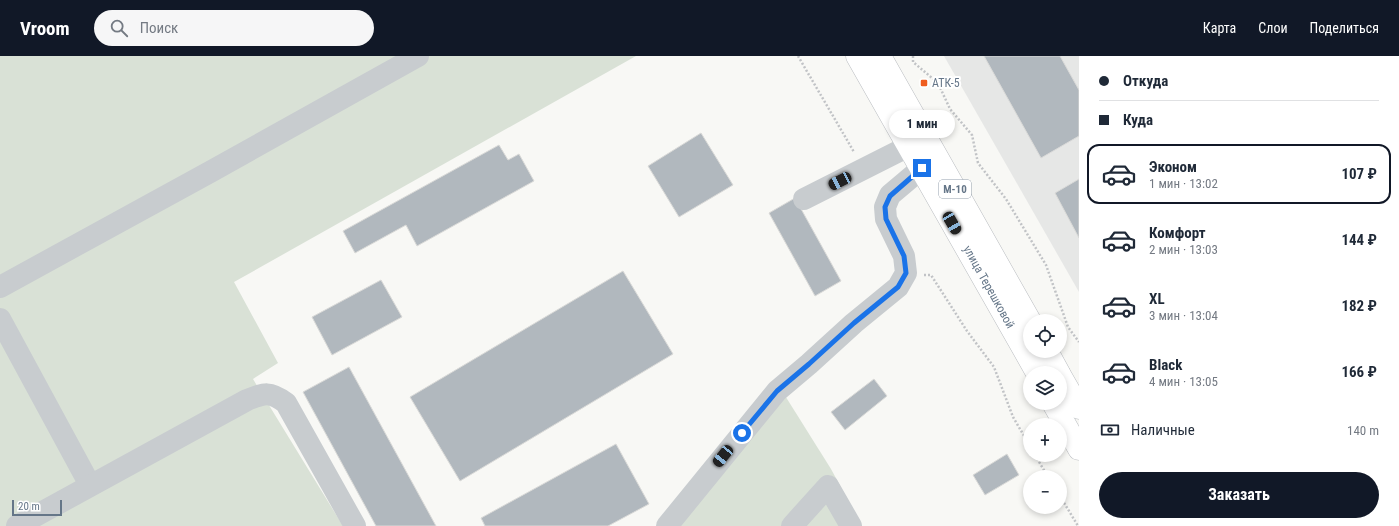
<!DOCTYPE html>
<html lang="ru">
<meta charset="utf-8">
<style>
body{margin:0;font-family:"Roboto Condensed",sans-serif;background:#f6f6f7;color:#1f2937;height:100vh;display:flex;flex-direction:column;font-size:15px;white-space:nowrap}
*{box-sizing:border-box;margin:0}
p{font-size:13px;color:#747a83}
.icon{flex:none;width:22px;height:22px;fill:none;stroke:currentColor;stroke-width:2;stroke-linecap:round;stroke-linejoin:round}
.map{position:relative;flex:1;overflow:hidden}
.drawer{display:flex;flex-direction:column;background:#fff;width:320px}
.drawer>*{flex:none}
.top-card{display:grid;align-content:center;height:88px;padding:0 20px;background:#fff}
.buttons{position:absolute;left:1023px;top:258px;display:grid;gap:8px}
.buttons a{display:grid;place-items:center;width:44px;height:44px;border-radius:50%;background:#fff;box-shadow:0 2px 6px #0003;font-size:20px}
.scale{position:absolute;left:12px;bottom:10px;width:50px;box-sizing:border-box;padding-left:4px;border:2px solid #657688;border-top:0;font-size:11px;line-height:14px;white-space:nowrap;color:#657688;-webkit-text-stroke:3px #fff;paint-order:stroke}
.end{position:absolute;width:18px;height:18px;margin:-9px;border:5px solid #1a73e8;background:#fff;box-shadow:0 0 0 2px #fff}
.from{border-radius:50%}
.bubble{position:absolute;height:28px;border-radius:14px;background:#fff;box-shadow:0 2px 6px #0003;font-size:13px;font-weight:700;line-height:28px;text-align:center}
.car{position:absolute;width:12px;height:24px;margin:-12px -6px;border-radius:5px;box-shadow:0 0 3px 1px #0007;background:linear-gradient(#222 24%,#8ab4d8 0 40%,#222 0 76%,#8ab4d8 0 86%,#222 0)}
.top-card b{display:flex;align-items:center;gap:14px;height:38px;font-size:15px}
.top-card b+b{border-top:1px solid #e0e1e3}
.top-card i{width:10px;height:10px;background:#1f2937}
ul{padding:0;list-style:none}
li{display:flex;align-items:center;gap:12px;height:60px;margin:0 8px 6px;padding:0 12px;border:2px solid transparent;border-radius:12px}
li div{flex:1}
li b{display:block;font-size:15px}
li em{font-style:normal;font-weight:700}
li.selected{border-color:#111827}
li>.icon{width:36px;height:36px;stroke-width:1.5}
.pay{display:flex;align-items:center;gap:10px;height:44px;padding:0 20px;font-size:15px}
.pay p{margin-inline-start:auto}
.cta{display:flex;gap:8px;margin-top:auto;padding:8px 20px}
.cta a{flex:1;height:46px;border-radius:24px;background:#111827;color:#fff;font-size:16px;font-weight:700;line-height:46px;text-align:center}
header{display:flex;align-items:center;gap:24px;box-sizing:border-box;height:56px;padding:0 20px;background:#111827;color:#fff}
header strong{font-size:19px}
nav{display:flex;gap:22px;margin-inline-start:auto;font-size:14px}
.search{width:280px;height:36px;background:#f6f6f7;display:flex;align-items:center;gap:10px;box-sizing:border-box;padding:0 14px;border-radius:22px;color:#747a83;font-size:15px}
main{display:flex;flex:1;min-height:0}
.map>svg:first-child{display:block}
.built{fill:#e6e7e6}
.green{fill:#d9e1d6}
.building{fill:#b1b8be;stroke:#dadad8}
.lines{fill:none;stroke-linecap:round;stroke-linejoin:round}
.highway-casing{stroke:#babdc1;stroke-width:23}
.path{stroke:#c1c3c6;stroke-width:2.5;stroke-dasharray:2 2;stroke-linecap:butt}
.minor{stroke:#c8cccf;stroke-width:22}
.highway{stroke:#fff;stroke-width:22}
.route{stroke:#1a73e8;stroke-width:5}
.poi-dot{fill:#ef5d1f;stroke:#fff;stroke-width:1.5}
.labels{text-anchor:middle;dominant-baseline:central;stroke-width:4;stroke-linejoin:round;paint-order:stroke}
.shield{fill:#fff;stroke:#939fac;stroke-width:1}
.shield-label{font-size:11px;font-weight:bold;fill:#657688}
.poi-label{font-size:12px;fill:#657688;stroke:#fff;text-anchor:start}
.street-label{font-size:12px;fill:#657688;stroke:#fff}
</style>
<header>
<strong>Vroom</strong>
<div class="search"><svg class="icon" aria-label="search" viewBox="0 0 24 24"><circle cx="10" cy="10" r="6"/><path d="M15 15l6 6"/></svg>Поиск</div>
<nav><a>Карта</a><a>Слои</a><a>Поделиться</a></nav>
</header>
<main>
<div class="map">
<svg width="1079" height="470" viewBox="0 0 1079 470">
<rect width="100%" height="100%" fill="#f8f8f5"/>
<!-- built -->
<polygon class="built" points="944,0 1079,0 1079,236"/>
<!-- green -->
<g class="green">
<polygon points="0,0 636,0 234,226 278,307 253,323 343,470 0,470"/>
<polygon points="784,338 831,413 862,470 676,470"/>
</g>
<!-- building -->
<g class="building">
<polygon points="984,0 1060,0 1079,34 1079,80 1041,102"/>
<polygon points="701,77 733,129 679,161 648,110"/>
<polygon points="499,89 508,104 519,98 534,125 417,190 406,169 355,197 343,175"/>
<polygon points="1079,123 1079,182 1055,137"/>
<polygon points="795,142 841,225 815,240 769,157"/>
<polygon points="623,215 673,298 460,425 410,341"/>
<polygon points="381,224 402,261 332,299 312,261"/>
<polygon points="349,311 436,470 376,470 303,336"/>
<polygon points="874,323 887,340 845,374 831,356"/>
<polygon points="616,388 649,448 608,470 485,470 481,462"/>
<polygon points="1007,398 1019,419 985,439 973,419"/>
</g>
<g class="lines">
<!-- highway casing -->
<g class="highway-casing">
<g id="highway">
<polyline points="857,0 1037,317"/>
<polyline points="880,0 1030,265"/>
<polyline points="1047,295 1059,317"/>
<polyline points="1060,319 1079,352"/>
<polyline points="1053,347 1079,393"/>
</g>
</g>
<!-- path -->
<g class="path">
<polyline points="798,0 854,96"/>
<polyline points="913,0 913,6 938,27 950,53 972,79 978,107 1006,143 1046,209 1068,271 1079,286"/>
<polyline points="924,219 931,219 967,275 994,311 1013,361 1030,390"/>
<polyline points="1035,399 1048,421"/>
<polyline points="1060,440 1078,470"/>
</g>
<!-- minor -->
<g class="minor">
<polyline points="804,143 909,90"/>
<polyline points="0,231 210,116 418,0"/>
<polyline points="0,263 90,429"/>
<path d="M17 470 247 344C265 337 270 335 286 347L355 470"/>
<polyline points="667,470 777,335 809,308 854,267 898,231 906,217 904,200 886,163 885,151 890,139 922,112"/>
<polyline points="792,470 828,430 851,470"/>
</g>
<!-- highway -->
<use href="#highway" class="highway"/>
</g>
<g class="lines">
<!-- route -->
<polyline class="route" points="742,377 777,335 809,308 854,267 898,231 906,217 904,200 886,163 885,151 890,140 922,112"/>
</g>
<!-- markers -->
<rect class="poi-dot" x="920" y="23" width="8" height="8" rx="2"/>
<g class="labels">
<!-- shield labels -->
<rect class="shield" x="939" y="124" width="32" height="18" rx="3"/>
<g class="shield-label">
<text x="955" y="133">М-10</text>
</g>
<!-- poi labels -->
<g class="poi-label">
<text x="932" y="27">АТК-5</text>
</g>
<!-- street labels -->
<g class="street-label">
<text transform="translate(989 231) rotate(61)">улица Терешковой</text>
</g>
</g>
</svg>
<div class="buttons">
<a><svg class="icon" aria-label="locate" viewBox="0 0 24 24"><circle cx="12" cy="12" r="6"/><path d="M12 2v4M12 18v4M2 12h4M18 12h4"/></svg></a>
<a><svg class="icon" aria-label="layers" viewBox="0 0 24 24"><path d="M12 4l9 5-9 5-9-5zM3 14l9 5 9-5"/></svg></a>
<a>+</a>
<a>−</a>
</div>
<div class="scale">20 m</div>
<i class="end from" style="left:742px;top:377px"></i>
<i class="end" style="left:922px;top:112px"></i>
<div class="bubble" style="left:889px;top:54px;width:66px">1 мин</div>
<i class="car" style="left:840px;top:125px;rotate:243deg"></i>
<i class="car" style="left:952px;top:167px;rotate:150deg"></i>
<i class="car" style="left:723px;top:400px;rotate:219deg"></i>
</div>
<section class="drawer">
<div class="top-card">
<b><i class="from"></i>Откуда</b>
<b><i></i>Куда</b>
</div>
<ul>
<li class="selected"><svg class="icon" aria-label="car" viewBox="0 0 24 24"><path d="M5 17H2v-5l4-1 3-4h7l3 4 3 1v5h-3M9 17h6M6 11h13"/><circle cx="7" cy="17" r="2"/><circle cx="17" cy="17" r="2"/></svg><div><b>Эконом</b><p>1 мин · 13:02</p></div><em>107 ₽</em></li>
<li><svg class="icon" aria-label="car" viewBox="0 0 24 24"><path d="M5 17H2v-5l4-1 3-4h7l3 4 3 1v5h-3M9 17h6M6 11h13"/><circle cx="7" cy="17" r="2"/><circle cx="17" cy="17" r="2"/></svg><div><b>Комфорт</b><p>2 мин · 13:03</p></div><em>144 ₽</em></li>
<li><svg class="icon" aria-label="car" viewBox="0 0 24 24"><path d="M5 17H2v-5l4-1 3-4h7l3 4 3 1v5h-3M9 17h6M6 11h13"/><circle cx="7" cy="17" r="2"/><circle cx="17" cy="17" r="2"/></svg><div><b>XL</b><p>3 мин · 13:04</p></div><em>182 ₽</em></li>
<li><svg class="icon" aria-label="car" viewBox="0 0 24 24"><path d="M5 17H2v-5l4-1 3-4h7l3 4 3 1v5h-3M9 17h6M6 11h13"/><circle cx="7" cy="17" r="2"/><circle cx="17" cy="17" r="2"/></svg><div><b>Black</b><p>4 мин · 13:05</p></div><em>166 ₽</em></li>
</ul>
<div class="pay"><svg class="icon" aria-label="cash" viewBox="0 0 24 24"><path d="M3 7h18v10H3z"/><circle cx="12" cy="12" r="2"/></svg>Наличные<p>140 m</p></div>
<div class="cta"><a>Заказать</a></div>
</section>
</main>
